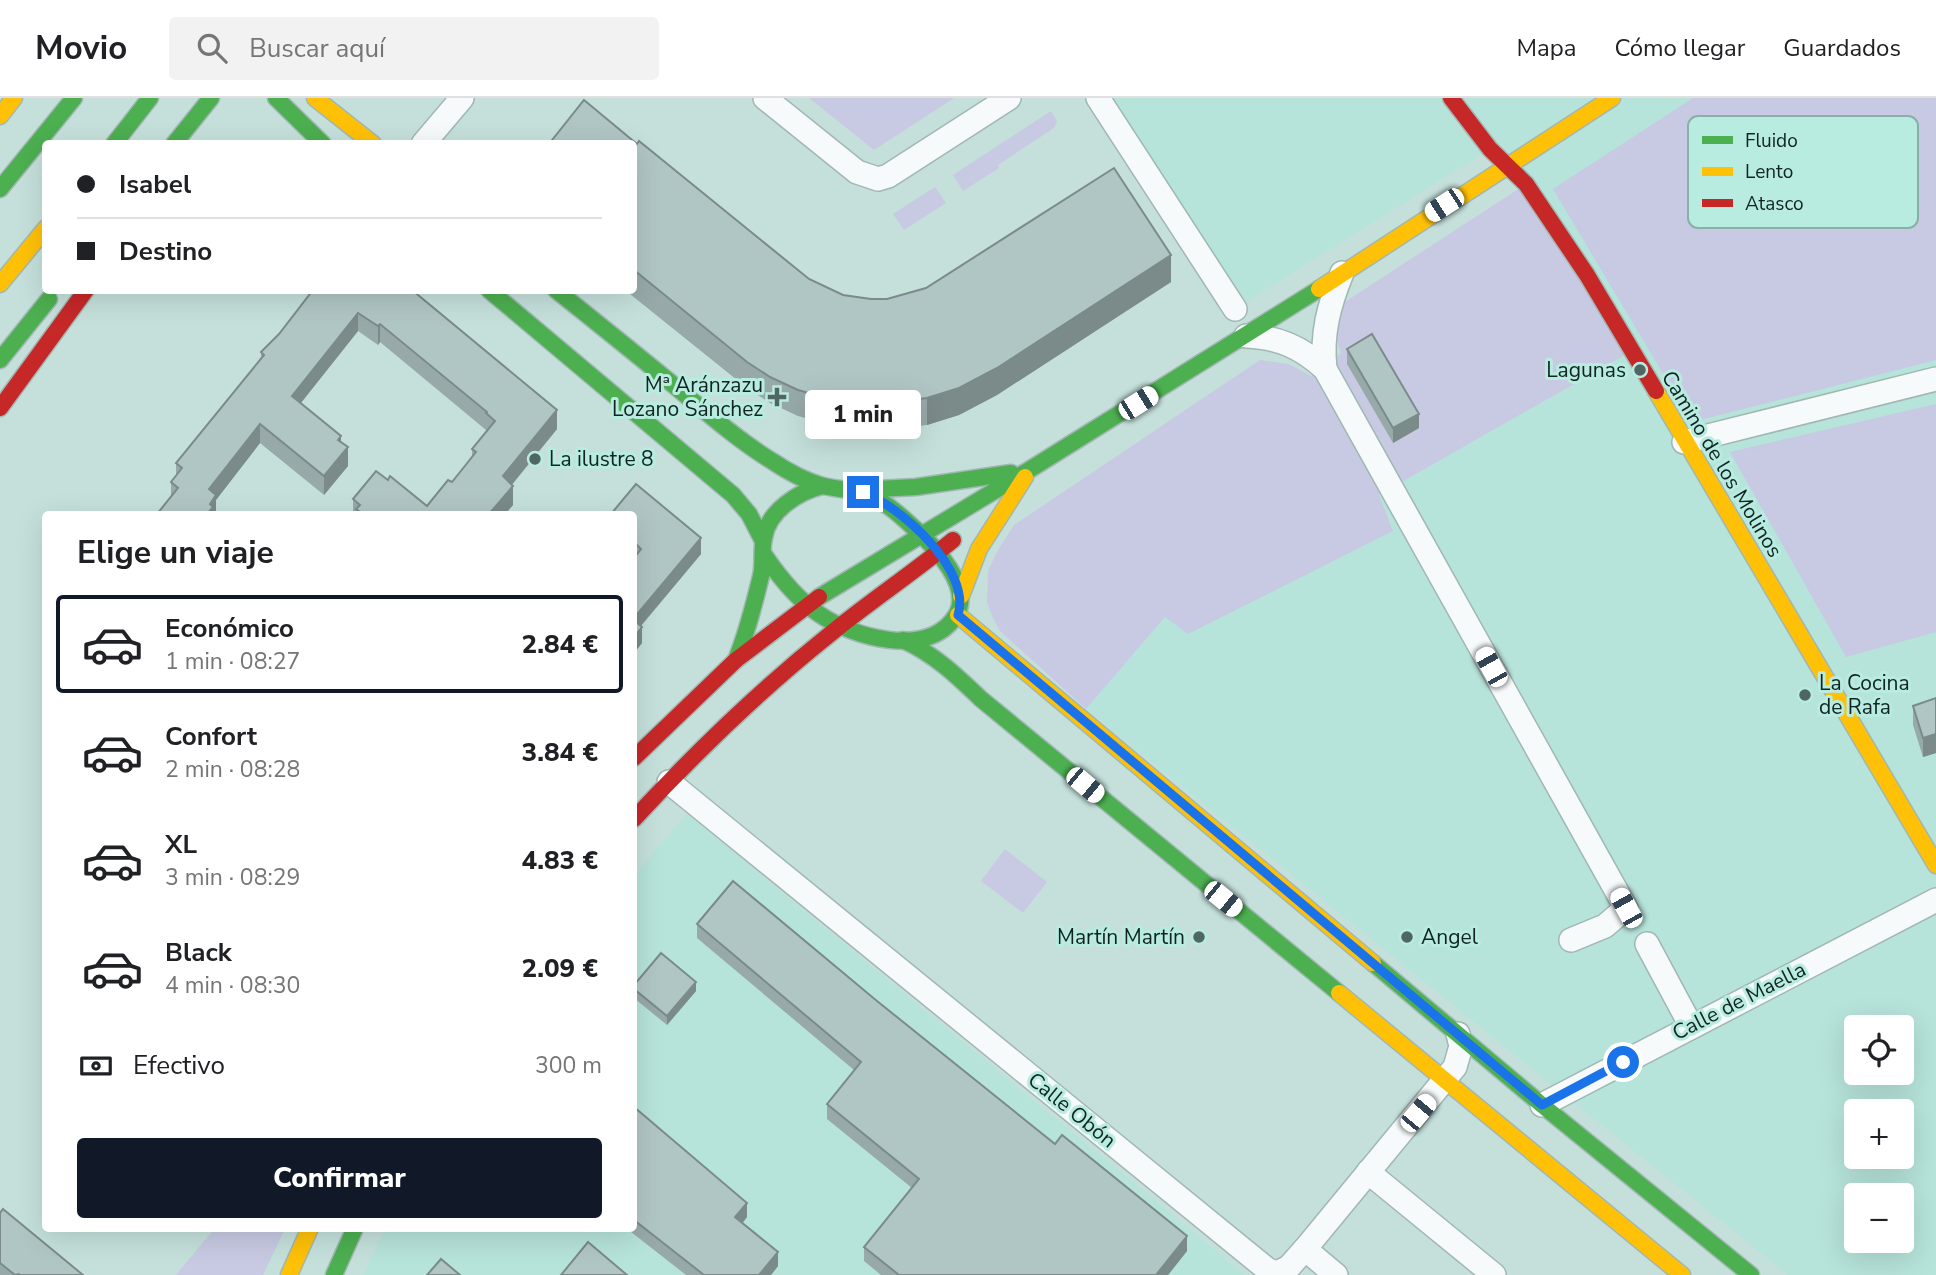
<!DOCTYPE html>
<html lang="es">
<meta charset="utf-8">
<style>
body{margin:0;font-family:"Nunito Sans",sans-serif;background:#f2f2f2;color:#202124;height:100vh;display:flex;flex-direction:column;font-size:26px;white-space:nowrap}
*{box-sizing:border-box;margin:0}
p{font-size:23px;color:#757577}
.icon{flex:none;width:38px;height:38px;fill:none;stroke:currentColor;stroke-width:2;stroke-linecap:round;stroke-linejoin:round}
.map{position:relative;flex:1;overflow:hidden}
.side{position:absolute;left:42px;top:413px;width:595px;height:721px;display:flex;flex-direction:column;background:#fff;border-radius:7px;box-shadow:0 7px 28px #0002}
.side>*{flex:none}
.banner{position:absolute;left:42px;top:42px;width:595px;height:154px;border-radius:7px;box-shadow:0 7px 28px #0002;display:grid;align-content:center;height:154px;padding:0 35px;background:#fff}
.fabs{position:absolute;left:1844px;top:917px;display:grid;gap:14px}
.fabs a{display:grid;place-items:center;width:70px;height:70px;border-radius:7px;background:#fff;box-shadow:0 7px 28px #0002;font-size:35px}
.end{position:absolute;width:32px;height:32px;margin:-16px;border:9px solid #1a73e8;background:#fff;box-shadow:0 0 0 4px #fff}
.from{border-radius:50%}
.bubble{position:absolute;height:49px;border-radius:7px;background:#fff;box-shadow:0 7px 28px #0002;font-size:23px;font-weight:800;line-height:49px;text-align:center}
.car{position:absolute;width:21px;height:42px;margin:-21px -10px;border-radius:9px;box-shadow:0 0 5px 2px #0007;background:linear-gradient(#fff 24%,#345 0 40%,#fff 0 76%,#345 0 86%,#fff 0)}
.banner b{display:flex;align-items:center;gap:24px;height:66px;font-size:26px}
.banner b+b{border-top:2px solid #e0e0e0}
.banner i{width:18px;height:18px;background:#202124}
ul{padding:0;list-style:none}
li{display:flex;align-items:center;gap:21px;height:98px;margin:0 14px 10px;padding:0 21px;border:4px solid transparent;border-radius:7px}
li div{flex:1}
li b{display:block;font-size:26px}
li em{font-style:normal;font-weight:800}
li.selected{border-color:#111827}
li>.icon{width:63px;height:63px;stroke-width:1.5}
h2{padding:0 35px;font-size:32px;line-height:84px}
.pay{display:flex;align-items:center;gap:18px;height:77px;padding:0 35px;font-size:26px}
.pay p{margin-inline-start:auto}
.cta{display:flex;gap:14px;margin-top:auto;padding:14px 35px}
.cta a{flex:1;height:80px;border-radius:7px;background:#111827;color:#fff;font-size:28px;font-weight:800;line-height:80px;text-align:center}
header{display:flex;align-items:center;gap:42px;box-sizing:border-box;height:98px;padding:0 35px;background:#fff;border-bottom:2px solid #e0e0e0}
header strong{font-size:33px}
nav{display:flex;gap:38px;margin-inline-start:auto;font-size:24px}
.search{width:490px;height:63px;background:#f2f2f2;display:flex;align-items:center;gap:18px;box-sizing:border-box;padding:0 24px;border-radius:7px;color:#757577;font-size:26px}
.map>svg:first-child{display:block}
.built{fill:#b6e3da;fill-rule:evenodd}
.green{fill:#c7cae2}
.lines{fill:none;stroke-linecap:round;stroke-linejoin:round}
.street-casing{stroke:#a1b7b3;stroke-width:26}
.fast-casing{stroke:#a1b7b3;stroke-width:19}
.slow-casing{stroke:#a1b7b3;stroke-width:19}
.jam-casing{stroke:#a1b7b3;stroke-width:19}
.street{stroke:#f6fafa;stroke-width:23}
.fast{stroke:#4caf50;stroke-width:16}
.slow{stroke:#ffc107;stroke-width:16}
.jam{stroke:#c62828;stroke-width:16}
.wall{fill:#97aaa9}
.shaded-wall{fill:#7b8b8a}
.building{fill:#b0c6c5;stroke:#7b8b8a;stroke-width:2}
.route{stroke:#1a73e8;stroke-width:9}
.poi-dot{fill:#506662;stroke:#b9ece1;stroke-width:2.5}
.labels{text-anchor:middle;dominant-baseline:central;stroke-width:6;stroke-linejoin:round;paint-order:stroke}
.poi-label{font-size:21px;fill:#112421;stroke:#b9ece1;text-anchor:end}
.street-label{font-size:21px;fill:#112421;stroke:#b9ece1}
.key{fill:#b9ece1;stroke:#87b0a7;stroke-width:2}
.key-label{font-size:19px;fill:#112421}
</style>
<header>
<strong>Movio</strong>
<div class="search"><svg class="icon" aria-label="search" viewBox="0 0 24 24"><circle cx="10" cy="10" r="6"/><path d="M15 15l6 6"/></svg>Buscar aquí</div>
<nav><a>Mapa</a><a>Cómo llegar</a><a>Guardados</a></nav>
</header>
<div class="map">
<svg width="1936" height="1177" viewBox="0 0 1936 1177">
<rect width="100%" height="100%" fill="#c5e0db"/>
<!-- built -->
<g class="built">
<path d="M1098 0H1936V1177H1788L1086 611 1165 519 1393 432 1379 397 1631 253 1490 51 1235 211ZM1857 929H1902V975H1857ZM1857 1013H1902V1059H1857ZM1857 1097H1902V1143H1857Z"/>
<polygon points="686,716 704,730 1245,1177 364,1177 385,1131 634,1130 634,778"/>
</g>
<!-- green -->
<g class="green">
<polygon points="809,0 954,0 874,52"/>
<polygon points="1693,0 1936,0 1936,262 1692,324 1553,91"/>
<polygon points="1051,13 1057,23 1054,30 998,67 999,70 963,93 953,77"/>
<polygon points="1526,86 1632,253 1379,397 1393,433 1188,536 1165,519 1086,611 1000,533 992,518 987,504 988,473 998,452 1014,427 1260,262 1289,266 1311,278 1341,255 1328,215"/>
<polygon points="935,89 946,105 904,132 893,116"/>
<polygon points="1936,306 1936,534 1846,559 1730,354"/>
<polygon points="1005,751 1047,784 1023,815 981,783"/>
<polygon points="215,1130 285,1130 285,1131 263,1177 176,1177"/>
</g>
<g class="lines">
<!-- street casing -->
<g class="street-casing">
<g id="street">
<polyline points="765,0 857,74 878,81 888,78 1009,0"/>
<polyline points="1098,0 1235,211"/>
<polyline points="423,46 462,0"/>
<path d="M1246 238C1278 239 1301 249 1325 271L1626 810 1605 828 1571 842"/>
<path d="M1325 271C1321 236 1329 207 1342 175"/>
<polyline points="1684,344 1936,281"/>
<polyline points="669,684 1268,1172 1277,1175 1289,1169 1305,1151 1455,969 1461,948 1458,936"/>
<polyline points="1647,846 1691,928"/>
<polyline points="1542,1007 1936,802"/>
<polyline points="1368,1074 1494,1177"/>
<polyline points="1305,1151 1336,1177"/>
</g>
</g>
<!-- fast casing -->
<g class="fast-casing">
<g id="fast">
<polyline points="276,0 323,46"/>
<polyline points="114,46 150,0"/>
<polyline points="174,46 211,0"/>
<polyline points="0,91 74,0"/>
<polyline points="489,192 733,397 749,416 763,443"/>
<path d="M556 192C596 224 636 256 676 289 707 315 738 342 772 363 787 373 803 382 820 387 837 392 855 391 871 398 887 405 901 418 914 430 934 448 975 490 955 519 927 561 852 539 819 516 797 501 780 480 765 458"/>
<polyline points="0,262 49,201"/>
<polyline points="857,392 916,389 1011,375"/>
<polyline points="819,499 1029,372 1319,191"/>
<path d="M903 542C934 556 957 578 981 601L1339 895"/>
<path d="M736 562C747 535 754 507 761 478 764 465 761 453 764 440 768 413 798 394 822 388"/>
<polyline points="1373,865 1542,1007 1751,1177"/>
<polyline points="334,1177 355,1130"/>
</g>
</g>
<!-- slow casing -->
<g class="slow-casing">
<g id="slow">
<polyline points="315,0 373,46"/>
<polyline points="0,18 14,0"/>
<polyline points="0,186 46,130"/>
<polyline points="1319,191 1612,0"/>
<polyline points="1656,293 1936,767"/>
<polyline points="961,498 979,451 1025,379"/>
<polyline points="958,517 1373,865"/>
<polyline points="1339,895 1682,1177"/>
<polyline points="289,1177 310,1130"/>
</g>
</g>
<!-- jam casing -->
<g class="jam-casing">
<g id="jam">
<polyline points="1451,0 1490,51 1526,86 1587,177 1656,293"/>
<polyline points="0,310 86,192"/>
<polyline points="634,660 736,562 819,499"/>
<path d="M634 721C695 655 759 593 829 537 869 504 913 475 953 442"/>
</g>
</g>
<!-- street -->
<use href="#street" class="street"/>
<!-- fast -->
<use href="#fast" class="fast"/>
<!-- slow -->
<use href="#slow" class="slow"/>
<!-- jam -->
<use href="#jam" class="jam"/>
</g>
<!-- wall -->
<g class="wall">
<polygon points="634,46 637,46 809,181 843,197 871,201 887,201 1171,184 997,297 959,317 927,327 879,333 833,328 798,318 770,305 747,290 625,192 634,192"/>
<polygon points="412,192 557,331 512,387 513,407 505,416 353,416 353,401 388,382 427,408 452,384 472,358 472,351 486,335 486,332 380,244 378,247 358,233 301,305 341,344 348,368 324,397 260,345 216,402 171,399 171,384 176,378 176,365 261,262 261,254"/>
<polygon points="1347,251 1419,330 1393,345 1347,266"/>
<polygon points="634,416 701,456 641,528 642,545 634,555"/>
<polygon points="1936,600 1936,655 1923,659 1913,627 1913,608"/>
<polygon points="697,826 877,903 1187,1153 1168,1177 881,1177 864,1163 864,1149 912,1090 827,1021 827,1006 854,972 697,840"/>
<polygon points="634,887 696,893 667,927 634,900"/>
<polygon points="634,1009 747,1119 743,1125 778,1168 771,1177 686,1177 626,1130 634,1130"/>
<polygon points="0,1115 83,1177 0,1177"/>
</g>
<!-- shaded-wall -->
<g class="shaded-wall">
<polygon points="1171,157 1171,184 997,297 959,317 927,327 927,300"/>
<polygon points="358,215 358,233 292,316 292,298"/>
<polygon points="380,226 380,244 378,247 378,228"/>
<polygon points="557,312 557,331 503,397 503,378"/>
<polygon points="1419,316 1419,330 1393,345 1393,330"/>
<polygon points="260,326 260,345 216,402 216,416 207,416 209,391"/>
<polygon points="341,338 341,357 348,349 348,368 324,397 324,378 338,342"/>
<polygon points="513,388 513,407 505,416 489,416"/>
<polygon points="701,440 701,456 634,536 634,520"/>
<polygon points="642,529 642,545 634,555 634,539"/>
<polygon points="1936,636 1936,655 1923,659 1923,640"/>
<polygon points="696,884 696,893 667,927 667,918"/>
<polygon points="747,1105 747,1119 735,1133 735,1119"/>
<polygon points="1187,1138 1187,1153 1168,1177 1156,1177"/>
<polygon points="778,1154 778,1168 771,1177 759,1177"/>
</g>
<!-- building -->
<g class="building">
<polygon points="584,2 637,46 639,43 809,181 843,197 871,201 887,201 926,190 1114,70 1171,157 997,270 959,290 927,300 879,306 833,302 798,292 770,279 747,264 634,172 634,46 549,46"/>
<polygon points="313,192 412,192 557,312 503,378 513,388 489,416 363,416 356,411 360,407 353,401 376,373 388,382 390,378 427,408 448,382 452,384 476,354 472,351 495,323 486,315 487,314 380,226 378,228 358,215 292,298 341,338 338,342 348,349 324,378 260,326 209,391 216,397 210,406 213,409 207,416 157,416 178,390 171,384 182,370 176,365 264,257 261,254 279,236"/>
<polygon points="1372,236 1419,316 1393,330 1347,251"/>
<polygon points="636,386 701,440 634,520 634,460 641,451 634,444 634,416 611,416"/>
<polygon points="634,522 642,529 634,539"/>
<polygon points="1936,600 1936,636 1923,640 1913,608"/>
<polygon points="733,783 877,903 1055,1046 1062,1037 1187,1138 1156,1177 899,1177 864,1149 919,1081 827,1006 861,964 697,826"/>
<polygon points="661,855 696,884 667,918 634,891 634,887"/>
<polygon points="634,1009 747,1105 735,1119 778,1154 759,1177 704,1177 634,1122"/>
<polygon points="3,1111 83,1177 20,1177 19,1176 15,1177 0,1165 0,1115"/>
<polygon points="588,1144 627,1177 561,1177"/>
<polygon points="441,1161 460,1177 427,1177"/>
</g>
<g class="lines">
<!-- route -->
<path class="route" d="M863 394C901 409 972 472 958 517L1542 1007 1623 964"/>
</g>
<!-- markers -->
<g class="poi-dot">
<circle cx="1640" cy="272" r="7"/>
<path d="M773.5 288.5h7v7h7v7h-7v7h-7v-7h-7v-7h7z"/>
<circle cx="535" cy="361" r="7"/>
<circle cx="1805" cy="597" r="7"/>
<circle cx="1199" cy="839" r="7"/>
<circle cx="1407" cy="839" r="7"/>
</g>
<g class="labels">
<!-- poi labels -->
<g class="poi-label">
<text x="1626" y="272">Lagunas</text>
<text x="763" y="287">Mª Aránzazu<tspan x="763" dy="24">Lozano Sánchez</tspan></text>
<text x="549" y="361" text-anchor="start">La ilustre 8</text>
<text x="1819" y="585" text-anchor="start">La Cocina<tspan x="1819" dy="24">de Rafa</tspan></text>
<text x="1185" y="839">Martín Martín</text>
<text x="1421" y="839" text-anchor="start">Angel</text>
</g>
<!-- street labels -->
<g class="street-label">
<text transform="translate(1722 366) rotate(59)">Camino de los Molinos</text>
<text transform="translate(1739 903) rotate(-27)">Calle de Maella</text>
<text transform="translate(1072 1012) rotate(39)">Calle Obón</text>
</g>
</g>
<!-- legend -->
<rect x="1688" y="18" width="230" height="112" rx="10" class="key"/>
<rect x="1702" y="38" width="31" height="8" fill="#4caf50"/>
<rect x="1702" y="69" width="31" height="9" fill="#ffc107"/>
<rect x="1702" y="101" width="31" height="8" fill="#c62828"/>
<g class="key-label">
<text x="1745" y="49">Fluido</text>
<text x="1745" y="80">Lento</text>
<text x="1745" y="112">Atasco</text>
</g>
</svg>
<div class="fabs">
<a><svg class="icon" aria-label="locate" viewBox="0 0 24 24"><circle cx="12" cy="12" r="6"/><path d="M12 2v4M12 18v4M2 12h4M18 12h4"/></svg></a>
<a>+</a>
<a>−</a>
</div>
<i class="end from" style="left:1623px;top:964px"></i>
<i class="end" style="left:863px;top:394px"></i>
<div class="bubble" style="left:805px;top:292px;width:116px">1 min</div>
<i class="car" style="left:1444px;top:107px;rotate:237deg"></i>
<i class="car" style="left:1138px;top:305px;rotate:58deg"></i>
<i class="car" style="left:1491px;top:569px;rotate:331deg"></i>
<i class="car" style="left:1085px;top:687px;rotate:130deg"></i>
<i class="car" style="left:1223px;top:801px;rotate:129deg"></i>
<i class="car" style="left:1626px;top:810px;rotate:331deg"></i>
<i class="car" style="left:1418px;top:1015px;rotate:40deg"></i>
<div class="banner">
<b><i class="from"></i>Isabel</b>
<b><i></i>Destino</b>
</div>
<section class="side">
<h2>Elige un viaje</h2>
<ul>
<li class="selected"><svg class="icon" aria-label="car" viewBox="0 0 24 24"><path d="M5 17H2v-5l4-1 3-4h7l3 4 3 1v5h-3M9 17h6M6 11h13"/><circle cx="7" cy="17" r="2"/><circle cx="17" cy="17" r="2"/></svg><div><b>Económico</b><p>1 min · 08:27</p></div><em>2.84 €</em></li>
<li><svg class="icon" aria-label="car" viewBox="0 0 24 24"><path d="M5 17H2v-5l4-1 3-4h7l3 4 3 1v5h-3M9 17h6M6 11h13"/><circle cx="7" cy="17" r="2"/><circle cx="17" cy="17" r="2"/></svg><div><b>Confort</b><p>2 min · 08:28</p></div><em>3.84 €</em></li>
<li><svg class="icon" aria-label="car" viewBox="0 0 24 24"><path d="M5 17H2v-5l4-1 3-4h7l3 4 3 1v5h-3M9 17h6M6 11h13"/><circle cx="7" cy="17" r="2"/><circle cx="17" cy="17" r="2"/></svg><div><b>XL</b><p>3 min · 08:29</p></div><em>4.83 €</em></li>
<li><svg class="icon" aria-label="car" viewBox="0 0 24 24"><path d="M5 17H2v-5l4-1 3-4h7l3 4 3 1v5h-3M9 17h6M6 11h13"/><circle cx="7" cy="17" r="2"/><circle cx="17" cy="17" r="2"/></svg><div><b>Black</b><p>4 min · 08:30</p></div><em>2.09 €</em></li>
</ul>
<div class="pay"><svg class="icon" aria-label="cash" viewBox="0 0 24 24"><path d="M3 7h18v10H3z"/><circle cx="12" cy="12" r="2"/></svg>Efectivo<p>300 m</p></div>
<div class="cta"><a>Confirmar</a></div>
</section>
</div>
